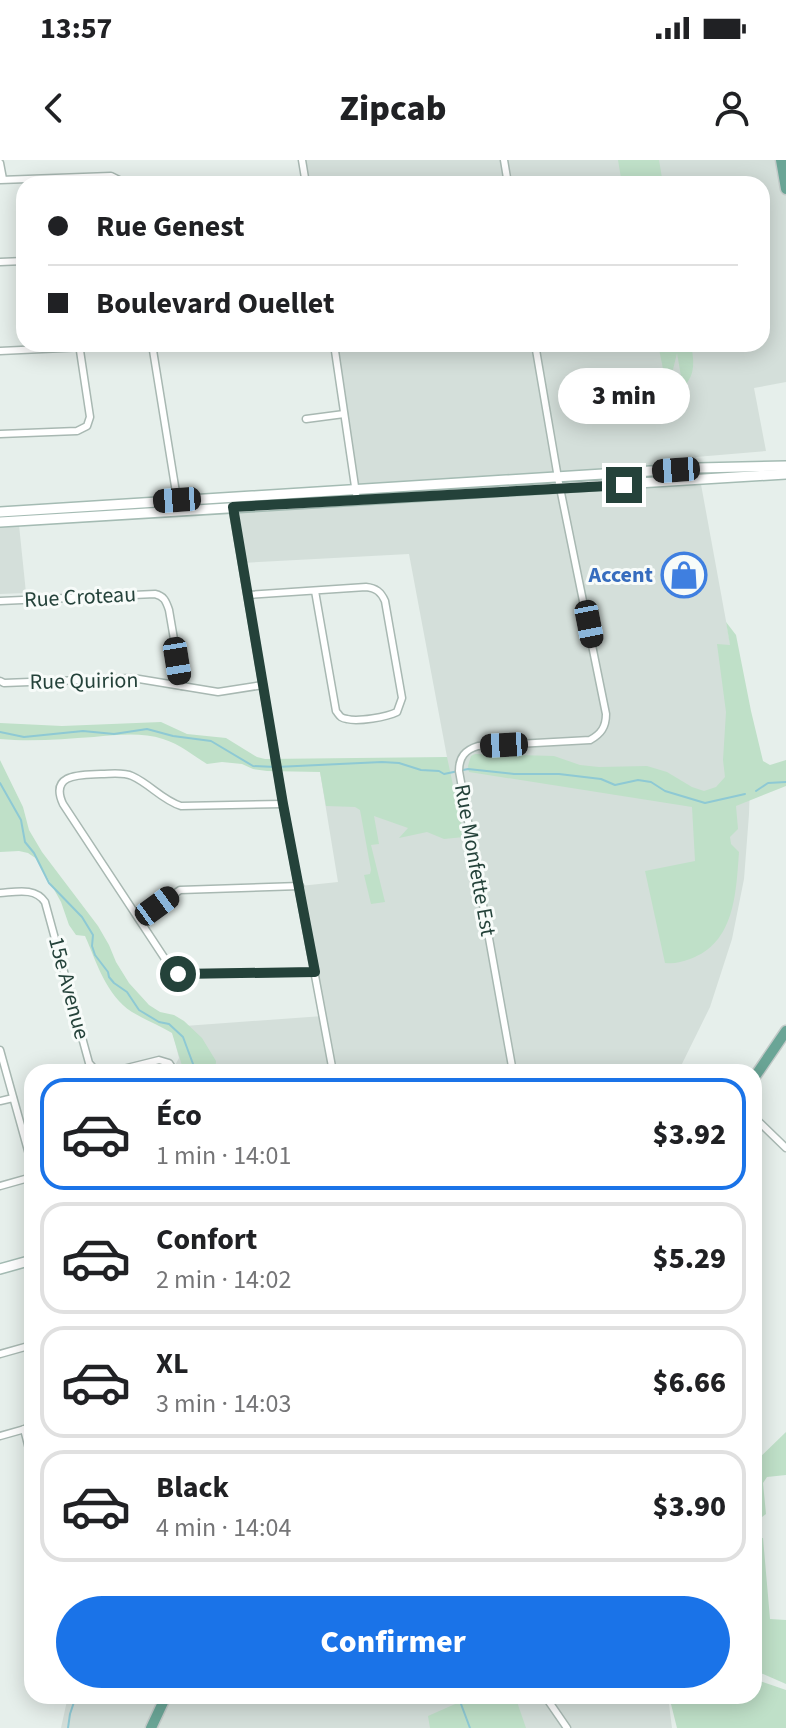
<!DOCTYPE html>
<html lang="fr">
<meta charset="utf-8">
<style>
body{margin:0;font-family:"Source Sans 3",sans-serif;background:#f2f2f2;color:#202124;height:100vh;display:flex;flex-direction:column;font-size:30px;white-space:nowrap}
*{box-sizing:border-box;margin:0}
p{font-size:26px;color:#757577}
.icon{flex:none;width:44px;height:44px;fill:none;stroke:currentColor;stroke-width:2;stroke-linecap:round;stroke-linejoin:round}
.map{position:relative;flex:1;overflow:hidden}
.sheet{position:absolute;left:24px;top:904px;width:738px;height:640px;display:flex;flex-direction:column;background:#fff;border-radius:24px;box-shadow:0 4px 20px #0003}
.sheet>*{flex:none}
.hud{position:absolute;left:16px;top:16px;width:754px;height:176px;border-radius:24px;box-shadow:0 4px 20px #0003;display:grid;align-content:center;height:176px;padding:0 32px;background:#fff}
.end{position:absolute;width:36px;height:36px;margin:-18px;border:10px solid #24423a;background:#fff;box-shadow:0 0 0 4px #fff}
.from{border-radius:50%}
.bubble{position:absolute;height:56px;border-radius:28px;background:#fff;box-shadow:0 4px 20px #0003;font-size:26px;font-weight:800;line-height:56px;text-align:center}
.car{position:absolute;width:24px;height:48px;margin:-24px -12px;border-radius:10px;box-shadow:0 0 6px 2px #0007;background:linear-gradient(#222 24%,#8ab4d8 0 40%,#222 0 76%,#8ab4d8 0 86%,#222 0)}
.hud b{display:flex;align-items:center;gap:28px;height:76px;font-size:30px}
.hud b+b{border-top:2px solid #e0e0e0}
.hud i{width:20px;height:20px;background:#202124}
ul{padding:14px 0 0;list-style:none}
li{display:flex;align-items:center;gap:24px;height:112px;margin:0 16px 12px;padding:0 16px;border:4px solid #e0e0e0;border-radius:24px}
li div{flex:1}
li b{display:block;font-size:30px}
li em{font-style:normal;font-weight:800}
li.on{border-color:#1a73e8}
li>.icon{width:72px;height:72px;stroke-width:1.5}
.cta{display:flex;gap:16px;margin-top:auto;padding:16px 32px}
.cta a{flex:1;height:92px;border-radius:48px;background:#1a73e8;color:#fff;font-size:32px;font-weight:800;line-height:92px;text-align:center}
.status{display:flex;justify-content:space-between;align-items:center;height:56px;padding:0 40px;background:#fff;direction:ltr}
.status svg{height:22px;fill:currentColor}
header{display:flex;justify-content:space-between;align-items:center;height:104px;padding:0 32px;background:#fff;font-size:36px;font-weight:800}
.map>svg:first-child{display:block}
.built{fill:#d4dfda}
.green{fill:#bfe0c8}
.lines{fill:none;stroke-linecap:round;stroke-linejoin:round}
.stream{stroke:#8ec9d4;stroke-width:2}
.street-casing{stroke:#a8b8b2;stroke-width:9}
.secondary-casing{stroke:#a4bbb3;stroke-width:12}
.primary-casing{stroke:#c2cac8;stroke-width:13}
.street{stroke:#fff;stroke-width:6}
.secondary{stroke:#fff;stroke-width:9}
.primary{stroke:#6aa596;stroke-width:10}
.route{stroke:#24423a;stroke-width:10}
.labels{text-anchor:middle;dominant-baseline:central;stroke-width:6;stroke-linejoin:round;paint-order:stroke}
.shop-label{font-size:22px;font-weight:bold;fill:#366cbe;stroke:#f7fbf9;text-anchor:end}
.street-label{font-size:22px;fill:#24423a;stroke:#f7fbf9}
</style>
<div class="status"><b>13:57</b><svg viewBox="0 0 49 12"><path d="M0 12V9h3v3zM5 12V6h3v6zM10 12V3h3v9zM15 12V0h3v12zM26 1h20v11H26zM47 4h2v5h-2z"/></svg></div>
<header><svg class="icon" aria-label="back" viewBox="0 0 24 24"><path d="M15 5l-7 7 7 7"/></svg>Zipcab<svg class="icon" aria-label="person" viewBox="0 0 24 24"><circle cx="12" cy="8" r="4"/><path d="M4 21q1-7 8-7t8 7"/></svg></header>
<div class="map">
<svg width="786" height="1568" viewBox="0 0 786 1568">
<rect width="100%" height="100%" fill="#e6efeb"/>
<!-- built -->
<g class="built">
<polygon points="302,0 781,0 786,29 786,222 754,228 766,291 696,297 739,532 750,626 749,654 744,719 732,779 710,847 678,912 175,912 174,907 179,898 171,867 323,856 300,726 338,722 320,612 447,597 409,394 242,403 231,338 355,329 334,184 762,184 762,24 306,24"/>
<polygon points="19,365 26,433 0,434 0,366"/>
<polygon points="68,1536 464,1536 466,1541 585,1536 668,1536 672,1568 61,1568"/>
</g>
<!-- green -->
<g class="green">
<polygon points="618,0 659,0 663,24 622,24"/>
<path d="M658 184H691C694 202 696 214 683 228L677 193 670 222 665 219Z"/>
<path d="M726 462 736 475 751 551 763 601 770 605 786 600V626L736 646 738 669 730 677 731 684 739 692C736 733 735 783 690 799 681 802 675 804 665 803L645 711 695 701 692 647 469 612 468 606 471 596 475 594 554 596 580 605 599 607 647 606 667 612 692 627 704 631 716 627 725 617 723 600 726 552 717 484 730 485Z"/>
<path d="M161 562 187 574 226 578 257 597 265 599 447 597 464 677 444 679 427 672 399 678 408 668 374 656 379 684 371 685 385 742 371 744 364 715 370 714 371 710 360 650 355 647 326 646 320 612 267 611 253 609 242 604 222 602 207 604C192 595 180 584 163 579 141 572 117 575 94 577 63 579 32 582 0 579V563L62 566Z"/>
<path d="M0 600 23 647 29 670 42 692 98 766 109 785 116 802 129 823 149 845 160 852 174 855 184 861 202 878 216 901 215 912H184L172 873C159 865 145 860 132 852 106 835 97 803 85 776L76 775 69 765 61 742 37 699 28 693 19 691 0 692Z"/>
<polygon points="786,1272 786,1315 767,1317 763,1323 766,1354 762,1357 754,1359 754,1303"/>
<polygon points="763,1378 770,1459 786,1460 786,1524 754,1510 754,1379"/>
<polygon points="754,1519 786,1530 786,1568 677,1568 669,1536 754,1536"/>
<polygon points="461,1536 515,1536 526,1568 430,1568 428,1556 462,1541"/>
</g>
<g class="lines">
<!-- stream -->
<g class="stream">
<polyline points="0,572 24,577 83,571 114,574 147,569 173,576 211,581 253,606 276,607 382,602 399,603 421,610 439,611 444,614 468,609 514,614 559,614 601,619 615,625 638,620 651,622 665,631 705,643 745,634"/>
<polyline points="0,623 21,660 25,682 34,693 49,723 82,757 93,775 92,786 95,795 108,812 109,817 114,823 127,832 139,850 159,862 169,864 183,877 196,912"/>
<polyline points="756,631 768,623 786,622"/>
<polyline points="458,1536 470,1568"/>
<polyline points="68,1568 70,1554 76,1536"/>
</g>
<!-- street casing -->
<g class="street-casing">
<g id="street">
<polyline points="302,0 306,24"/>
<polyline points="504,0 508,24"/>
<polyline points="0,3 3,19"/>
<polyline points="0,20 111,16 123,22 123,24"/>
<polyline points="0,102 24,101"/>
<polyline points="152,184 179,351"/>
<polyline points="334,184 357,340"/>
<polyline points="243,185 244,184"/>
<polyline points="0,191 147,184"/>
<polyline points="306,259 344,254"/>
<polyline points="0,274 77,271 87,266 90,257 79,184"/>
<polyline points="232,345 283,644 333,912"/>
<path d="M248 435 366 427C376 428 381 432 385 441L402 538 397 552C387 557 358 562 347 559 340 558 340 556 336 551L315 431"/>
<path d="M0 441 155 434C164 436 166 441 169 450L182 526"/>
<polyline points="0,521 4,523 133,518 218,532 263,525"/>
<path d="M283 644 181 646C162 640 150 624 132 616 123 612 111 614 101 614 81 615 49 613 63 644L169 805 178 814 315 812"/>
<path d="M0 733C16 732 35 727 45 742L89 903 97 912"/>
<polyline points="139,759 180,730 300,726"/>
<polyline points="0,890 32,1005"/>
<polyline points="111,912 159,900 169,903 175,912"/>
<path d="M513 912 459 611C459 597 465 590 478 586L590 580C601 574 606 567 606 554L558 318 535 184"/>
<polyline points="0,941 13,938"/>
<polyline points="754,957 786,988"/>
<polyline points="0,1026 32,1017"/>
<polyline points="0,1194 32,1185"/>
<polyline points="24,1269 32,1301"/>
<polyline points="0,1276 32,1267"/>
<polyline points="545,1536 567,1568"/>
</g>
</g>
<!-- secondary casing -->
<g class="secondary-casing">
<g id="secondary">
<polyline points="0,352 698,308 786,306"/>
<polyline points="0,362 786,314"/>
<polyline points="0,1109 32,1100"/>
</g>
</g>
<!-- primary casing -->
<g class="primary-casing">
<g id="primary">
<polyline points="781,0 786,29"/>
<polyline points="754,918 786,871"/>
<polyline points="151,1568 166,1536"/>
</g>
</g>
<!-- street -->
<use href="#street" class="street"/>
<!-- secondary -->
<use href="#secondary" class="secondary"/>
<!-- primary -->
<use href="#primary" class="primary"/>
</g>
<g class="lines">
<!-- route -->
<polyline class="route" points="178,814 315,812 283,644 233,347 624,325"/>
</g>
<!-- icons -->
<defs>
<g id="shop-ring" transform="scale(2.3)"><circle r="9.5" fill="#f7fbf9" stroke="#3f7fe0" stroke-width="1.5"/><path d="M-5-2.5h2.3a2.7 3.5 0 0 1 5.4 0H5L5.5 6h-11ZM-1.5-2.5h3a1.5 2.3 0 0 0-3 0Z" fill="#3f7fe0"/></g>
</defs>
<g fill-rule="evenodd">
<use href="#shop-ring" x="684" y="415"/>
</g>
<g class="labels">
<!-- shop labels -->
<g class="shop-label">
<text x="653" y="415">Accent</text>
</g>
<!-- street labels -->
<g class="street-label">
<text transform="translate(80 437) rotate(-3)">Rue Croteau</text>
<text transform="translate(84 521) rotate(-1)">Rue Quirion</text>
<text transform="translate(475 700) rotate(80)">Rue Monfette Est</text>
<text transform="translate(69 828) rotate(75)">15e Avenue</text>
</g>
</g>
</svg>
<i class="end from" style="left:178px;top:814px"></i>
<i class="end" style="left:624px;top:325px"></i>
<div class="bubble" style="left:558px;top:208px;width:132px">3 min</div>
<i class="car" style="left:676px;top:310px;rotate:266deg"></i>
<i class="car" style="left:177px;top:340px;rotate:266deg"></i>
<i class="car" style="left:589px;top:464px;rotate:169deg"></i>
<i class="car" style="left:177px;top:501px;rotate:171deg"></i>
<i class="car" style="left:504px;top:585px;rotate:267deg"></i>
<i class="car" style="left:157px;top:746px;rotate:54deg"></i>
<div class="hud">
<b><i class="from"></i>Rue Genest</b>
<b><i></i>Boulevard Ouellet</b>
</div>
<section class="sheet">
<ul>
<li class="on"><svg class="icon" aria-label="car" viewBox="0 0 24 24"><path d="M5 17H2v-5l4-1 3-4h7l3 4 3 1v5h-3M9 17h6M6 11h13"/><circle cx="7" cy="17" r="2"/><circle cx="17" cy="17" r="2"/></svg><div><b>Éco</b><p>1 min · 14:01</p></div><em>$3.92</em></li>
<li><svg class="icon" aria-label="car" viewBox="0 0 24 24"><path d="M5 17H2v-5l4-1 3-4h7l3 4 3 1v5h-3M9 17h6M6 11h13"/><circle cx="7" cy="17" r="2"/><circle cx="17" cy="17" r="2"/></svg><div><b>Confort</b><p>2 min · 14:02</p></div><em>$5.29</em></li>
<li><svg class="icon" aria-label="car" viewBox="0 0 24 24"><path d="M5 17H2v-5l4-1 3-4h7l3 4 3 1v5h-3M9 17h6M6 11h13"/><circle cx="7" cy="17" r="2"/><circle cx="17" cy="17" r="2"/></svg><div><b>XL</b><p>3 min · 14:03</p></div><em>$6.66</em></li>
<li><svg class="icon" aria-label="car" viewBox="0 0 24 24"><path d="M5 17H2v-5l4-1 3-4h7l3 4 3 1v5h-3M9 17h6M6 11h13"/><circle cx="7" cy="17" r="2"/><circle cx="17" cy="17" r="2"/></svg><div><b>Black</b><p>4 min · 14:04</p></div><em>$3.90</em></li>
</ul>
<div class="cta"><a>Confirmer</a></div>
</section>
</div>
